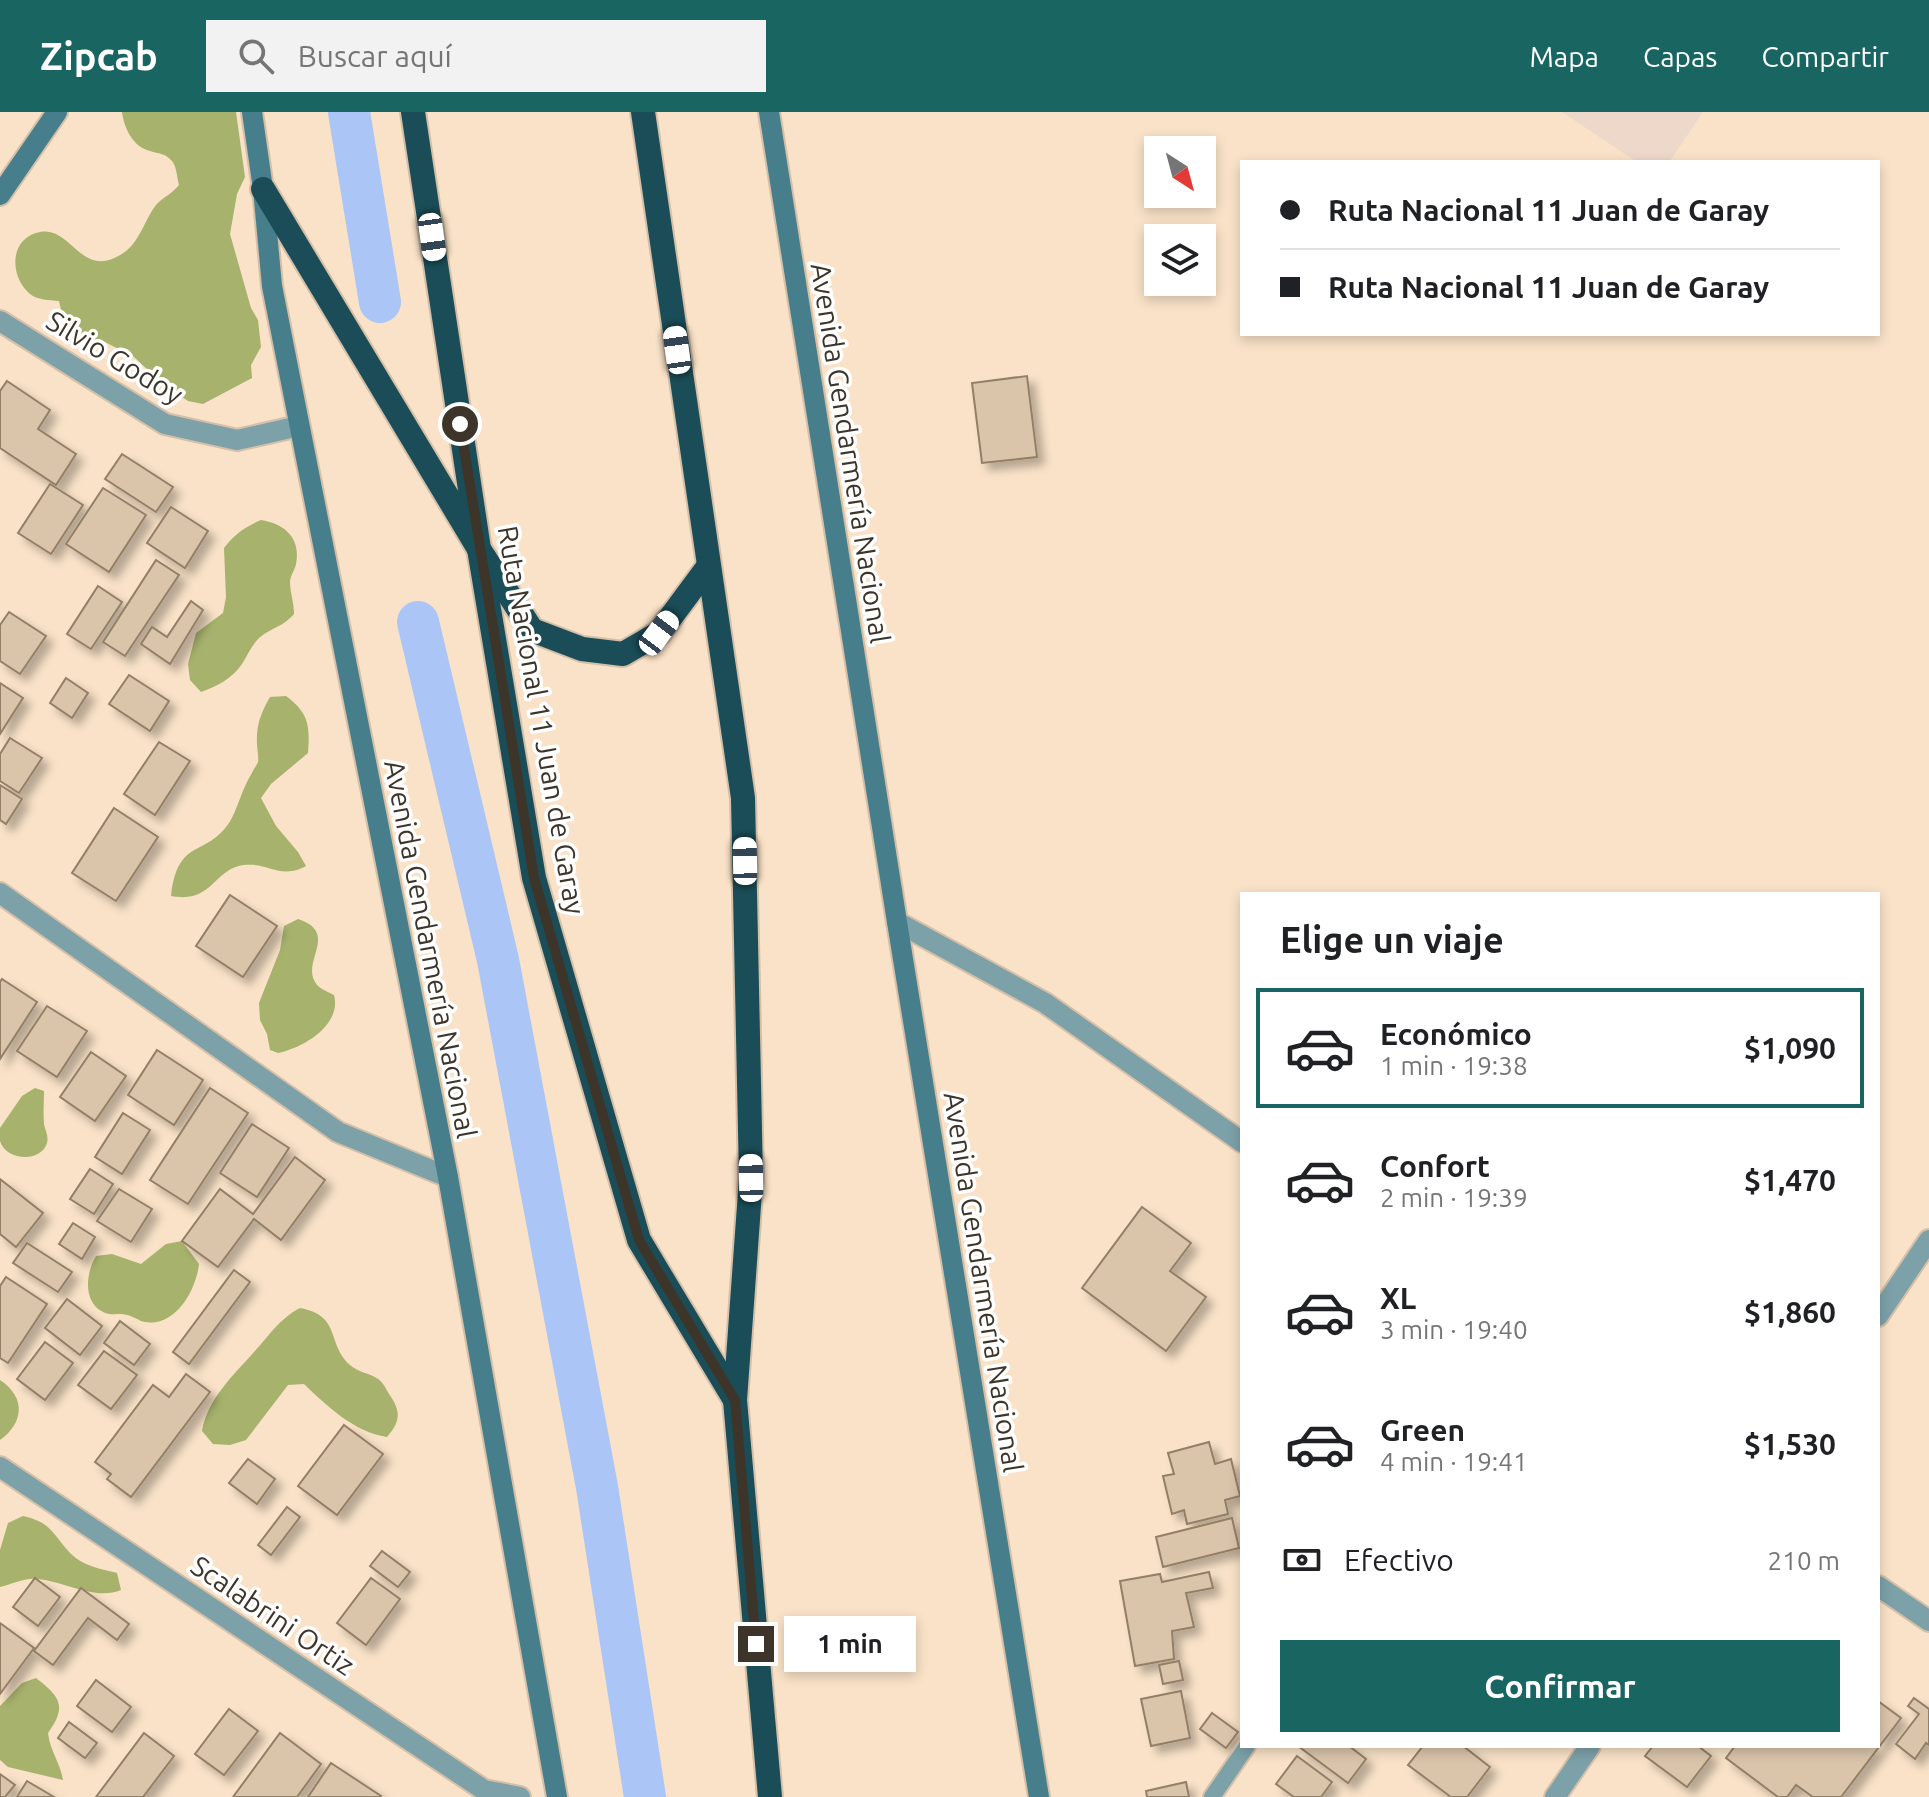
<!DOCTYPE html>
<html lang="es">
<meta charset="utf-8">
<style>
body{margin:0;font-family:Ubuntu,sans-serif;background:#f2f2f2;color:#202124;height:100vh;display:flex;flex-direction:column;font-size:30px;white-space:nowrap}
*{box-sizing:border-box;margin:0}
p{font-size:26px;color:#757577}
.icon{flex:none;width:44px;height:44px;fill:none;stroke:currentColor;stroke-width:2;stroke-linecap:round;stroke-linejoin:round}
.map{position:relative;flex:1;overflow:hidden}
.details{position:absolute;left:1240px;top:780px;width:640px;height:856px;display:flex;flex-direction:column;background:#fff;border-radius:0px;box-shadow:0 4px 12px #0003}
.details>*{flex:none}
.top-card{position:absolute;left:1240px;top:48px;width:640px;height:176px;border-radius:0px;box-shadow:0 4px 12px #0003;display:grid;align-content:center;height:176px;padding:0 40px;background:#fff}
.needle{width:52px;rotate:144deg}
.buttons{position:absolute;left:1144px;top:24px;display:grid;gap:16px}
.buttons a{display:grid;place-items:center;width:72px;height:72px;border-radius:0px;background:#fff;box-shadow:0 4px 12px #0003;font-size:40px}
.end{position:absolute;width:36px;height:36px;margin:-18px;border:10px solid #3e352a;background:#fff;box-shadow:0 0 0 4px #fff}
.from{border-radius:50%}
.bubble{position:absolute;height:56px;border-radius:0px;background:#fff;box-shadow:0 4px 12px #0003;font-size:26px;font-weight:600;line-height:56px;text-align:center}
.car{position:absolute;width:24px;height:48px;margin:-24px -12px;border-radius:10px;box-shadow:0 0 6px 2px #0007;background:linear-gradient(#fff 24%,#345 0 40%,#fff 0 76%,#345 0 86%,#fff 0)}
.top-card b{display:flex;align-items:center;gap:28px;height:76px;font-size:30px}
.top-card b+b{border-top:2px solid #e0e0e0}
.top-card i{width:20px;height:20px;background:#202124}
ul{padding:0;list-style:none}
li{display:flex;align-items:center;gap:24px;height:120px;margin:0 16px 12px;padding:0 24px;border:4px solid transparent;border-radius:0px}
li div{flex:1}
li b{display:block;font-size:30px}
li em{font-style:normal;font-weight:600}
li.on{border-color:#186562}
li>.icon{width:72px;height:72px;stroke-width:1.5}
h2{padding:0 40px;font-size:36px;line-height:96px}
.pay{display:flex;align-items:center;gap:20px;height:88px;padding:0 40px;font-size:30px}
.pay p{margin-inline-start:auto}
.primary-button{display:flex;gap:16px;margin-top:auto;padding:16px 40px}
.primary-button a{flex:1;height:92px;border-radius:0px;background:#186562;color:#fff;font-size:32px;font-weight:600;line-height:92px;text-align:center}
header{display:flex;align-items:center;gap:48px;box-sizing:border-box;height:112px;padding:0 40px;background:#186562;color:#fff}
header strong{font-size:38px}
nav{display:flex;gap:44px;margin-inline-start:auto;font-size:28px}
.search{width:560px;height:72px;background:#f2f2f2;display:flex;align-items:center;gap:20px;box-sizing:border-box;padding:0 28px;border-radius:0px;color:#757577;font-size:30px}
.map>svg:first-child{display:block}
.industrial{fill:#edd8ca}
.forest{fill:#a7b26d}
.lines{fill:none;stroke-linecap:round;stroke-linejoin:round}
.canal{stroke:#abc6f6;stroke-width:42}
.building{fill:#dac4aa;stroke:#937f66;stroke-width:2;filter:url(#shadow)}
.lane-casing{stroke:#d4bfa8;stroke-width:20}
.street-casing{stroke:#d4bfa8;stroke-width:24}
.secondary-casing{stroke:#d4bfa8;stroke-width:24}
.highway-casing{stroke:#d4bfa8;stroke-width:28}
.lane{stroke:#7da1a9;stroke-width:16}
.street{stroke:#7da1a9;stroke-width:20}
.secondary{stroke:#467f8b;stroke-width:20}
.highway{stroke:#1a4d57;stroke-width:24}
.route{stroke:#3e352a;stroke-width:10}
.labels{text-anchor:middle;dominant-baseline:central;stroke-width:7;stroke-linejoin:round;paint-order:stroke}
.street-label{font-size:28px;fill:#3e352a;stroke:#fff}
</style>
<header>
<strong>Zipcab</strong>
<div class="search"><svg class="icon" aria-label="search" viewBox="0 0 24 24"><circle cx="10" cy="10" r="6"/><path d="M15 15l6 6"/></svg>Buscar aquí</div>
<nav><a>Mapa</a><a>Capas</a><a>Compartir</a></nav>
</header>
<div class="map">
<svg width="1929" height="1685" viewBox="0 0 1929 1685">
<defs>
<filter id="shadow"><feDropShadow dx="7" dy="7" stdDeviation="4" flood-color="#0004"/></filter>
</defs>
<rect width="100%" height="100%" fill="#f9e2c7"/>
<!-- industrial -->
<polygon class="industrial" points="1562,0 1703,0 1669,50 1637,50"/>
<!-- forest -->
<g class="forest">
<path d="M122 0H236L245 65 237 82 230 122 251 196 258 208 261 235 251 253 252 266 203 292 188 289 164 273 134 245 105 230 99 233C71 225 65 218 59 189 50 188 37 188 30 182 9 164 9 126 40 120 73 114 82 172 126 139 141 127 145 107 156 93 163 85 172 82 179 73 177 66 177 55 172 49 165 41 159 42 150 39 133 35 124 16 122 0Z"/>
<path d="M261 408C285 412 301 426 296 452 295 458 290 464 290 470 290 480 294 491 294 502 283 515 272 515 259 526 251 534 248 543 242 552 232 567 217 574 201 580L190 568 188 552 196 521 223 501 226 485 224 436C235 422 245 415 261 408Z"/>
<path d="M286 584C309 601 310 614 308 641L271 672 261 686 276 714 298 740 306 754C281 768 268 750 244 753 214 756 213 792 171 784 178 725 205 746 229 711 237 699 242 676 252 661 252 660 258 651 258 650 259 645 257 637 257 632 256 613 261 601 270 585Z"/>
<path d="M298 807C338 820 304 847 314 868 317 876 326 879 334 883 342 913 303 936 278 941L270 938 267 922 260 908 259 891 280 838 284 814Z"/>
<path d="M35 976 44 979C44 989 43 1001 44 1012 45 1018 49 1024 47 1031 41 1051 6 1049 0 1029 0 1025 0 1020 0 1016L22 984Z"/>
<path d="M182 1129 199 1152C196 1178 176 1215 145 1210 139 1209 133 1204 127 1203 121 1201 115 1203 109 1202 82 1195 85 1162 96 1144L112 1142 141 1152 166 1132Z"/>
<path d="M300 1196C342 1204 326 1231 350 1253 357 1260 370 1261 378 1267 383 1270 386 1277 389 1282 401 1299 401 1309 387 1325 354 1320 327 1294 304 1272L288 1273 246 1328 230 1333 213 1332 202 1319C208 1286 233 1264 254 1240 270 1223 279 1207 300 1196Z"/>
<path d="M0 1268C26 1285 24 1311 0 1328Z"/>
<path d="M23 1404C53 1411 52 1422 71 1442 83 1454 101 1457 117 1461L121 1478C96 1489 63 1469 38 1467 26 1465 12 1472 0 1475V1438L8 1411Z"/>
<path d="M36 1566C61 1585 67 1595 48 1621 50 1639 60 1650 63 1668L8 1655 0 1648V1594L22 1571Z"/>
</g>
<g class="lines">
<!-- canal -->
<g class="canal">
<polyline points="349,0 380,190"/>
<polyline points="418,510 498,848 597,1375 645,1685"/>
</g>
</g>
<!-- building -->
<g class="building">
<polygon points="1027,264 1037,345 982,351 972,271"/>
<polygon points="7,269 50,298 38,317 76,342 56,373 0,336 0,279"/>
<polygon points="122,342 173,375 156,400 105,367"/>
<polygon points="50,372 83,393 51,442 18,421"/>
<polygon points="103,376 146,403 109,460 66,432"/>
<polygon points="171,395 208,419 185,456 147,431"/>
<polygon points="156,448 179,463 125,544 103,530"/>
<polygon points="98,474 122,490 91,537 67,522"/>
<polygon points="191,489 203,498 170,552 141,532 152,515 167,525"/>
<polygon points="9,500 46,524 20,562 0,549 0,513"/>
<polygon points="129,563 169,589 150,619 109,592"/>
<polygon points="66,566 88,581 72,606 50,591"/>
<polygon points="0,571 23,586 0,622"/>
<polygon points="10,626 42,646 19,681 0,669 0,642"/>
<polygon points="159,630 190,649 155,703 124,682"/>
<polygon points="0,673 22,687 6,712 0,708"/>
<polygon points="114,696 158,725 116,789 72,761"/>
<polygon points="230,783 277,814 243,865 196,834"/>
<polygon points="2,867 37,890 0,947 0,870"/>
<polygon points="47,894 87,919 57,965 17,939"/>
<polygon points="157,938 203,968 174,1013 128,983"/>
<polygon points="91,940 126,964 95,1009 60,985"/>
<polygon points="210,976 248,1001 188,1092 150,1068"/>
<polygon points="123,1001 150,1018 122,1062 95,1045"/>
<polygon points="252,1012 289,1036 257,1085 220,1061"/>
<polygon points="295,1045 325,1068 281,1128 254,1107 218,1155 182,1129 220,1077 253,1102"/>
<polygon points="90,1057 113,1072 94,1102 70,1087"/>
<polygon points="0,1067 43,1101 16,1135 0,1122"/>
<polygon points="119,1077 152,1097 131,1130 97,1109"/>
<polygon points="1142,1095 1191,1131 1170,1159 1206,1185 1166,1239 1082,1176"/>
<polygon points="73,1111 95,1125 82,1147 59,1132"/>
<polygon points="27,1131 72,1160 58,1180 13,1151"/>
<polygon points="234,1158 250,1170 189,1252 173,1240"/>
<polygon points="6,1165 47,1192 8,1251 0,1246 0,1174"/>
<polygon points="67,1187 102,1214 80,1243 45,1216"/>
<polygon points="120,1209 150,1232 134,1253 104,1231"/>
<polygon points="45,1230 73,1251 45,1288 17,1267"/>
<polygon points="104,1239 137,1263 111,1297 78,1273"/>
<polygon points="186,1262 210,1280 131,1385 107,1367 111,1362 95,1350 153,1273 169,1285"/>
<polygon points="344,1313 383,1342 337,1403 298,1374"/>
<polygon points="1209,1330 1215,1352 1231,1347 1240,1384 1225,1388 1228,1402 1187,1412 1184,1398 1172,1402 1163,1364 1174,1362 1168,1341"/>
<polygon points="248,1347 275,1367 257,1392 229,1371"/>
<polygon points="287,1395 300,1405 271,1443 258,1433"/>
<polygon points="1232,1406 1239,1436 1163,1455 1156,1425"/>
<polygon points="382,1439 410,1460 398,1475 370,1454"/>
<polygon points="1209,1460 1213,1476 1186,1481 1194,1515 1172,1519 1174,1547 1135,1554 1120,1469 1160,1462 1162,1470"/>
<polygon points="35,1466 60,1485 38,1514 13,1495"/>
<polygon points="371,1466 400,1487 366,1533 337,1511"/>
<polygon points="81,1476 129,1512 117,1528 88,1506 53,1553 34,1539"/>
<polygon points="0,1511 34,1536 0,1582"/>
<polygon points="1179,1549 1183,1568 1163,1572 1159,1553"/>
<polygon points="96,1568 131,1595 112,1620 77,1594"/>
<polygon points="1181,1579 1190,1626 1151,1634 1141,1587"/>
<polygon points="1914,1586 1929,1597 1929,1633 1926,1631 1915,1647 1896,1632 1919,1602 1908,1594"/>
<polygon points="1878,1589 1901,1606 1841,1685 1813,1685 1796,1673 1787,1685 1778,1685 1726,1646 1735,1634 1878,1634"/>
<polygon points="229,1597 258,1619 224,1663 195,1642"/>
<polygon points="1212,1601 1238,1620 1226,1636 1200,1617"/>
<polygon points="69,1610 97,1631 85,1646 58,1626"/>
<polygon points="144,1621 174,1644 143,1685 96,1685"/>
<polygon points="280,1621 321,1652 297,1685 233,1685"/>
<polygon points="1298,1634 1349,1634 1366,1647 1348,1671"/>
<polygon points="1423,1634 1463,1634 1490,1655 1467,1685 1451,1685 1408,1653"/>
<polygon points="1653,1634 1698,1634 1711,1644 1687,1675 1645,1644"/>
<polygon points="1297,1644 1332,1670 1321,1685 1294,1685 1276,1672"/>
<polygon points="331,1651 381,1684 380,1685 308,1685"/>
<polygon points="0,1662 15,1673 5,1685 0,1685"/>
<polygon points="27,1669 54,1685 17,1685"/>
<polygon points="1186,1670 1189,1685 1147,1685 1146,1679"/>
</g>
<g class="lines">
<!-- lane casing -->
<g class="lane-casing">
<polyline id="lane" points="1212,1685 1247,1634"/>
</g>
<!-- street casing -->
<g class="street-casing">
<g id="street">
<polyline points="0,209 165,312 237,328 299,314"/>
<polyline points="0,781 338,1020 448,1065"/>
<polyline points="897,810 1045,891 1242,1030"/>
<polyline points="1878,1204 1929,1128"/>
<polyline points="0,1355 484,1678 520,1685"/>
<polyline points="1878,1474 1929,1509"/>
<polyline points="1555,1685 1590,1634"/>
</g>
</g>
<!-- secondary casing -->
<g class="secondary-casing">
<g id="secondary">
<polyline points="252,0 263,77 272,174 448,1065 557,1685"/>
<polyline points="769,0 897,810 1039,1685"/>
<polyline points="0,83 57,0"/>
</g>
</g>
<!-- highway casing -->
<g class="highway-casing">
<g id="highway">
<polyline points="413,0 479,437 534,766 639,1128 735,1288"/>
<polyline points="643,0 743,686 751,1066 735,1288 770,1685"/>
<polyline points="263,77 479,437 532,518 582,537 623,542 659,521 708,455"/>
</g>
</g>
<!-- lane -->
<use href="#lane" class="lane"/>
<!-- street -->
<use href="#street" class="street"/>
<!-- secondary -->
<use href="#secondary" class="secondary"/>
<!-- highway -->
<use href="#highway" class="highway"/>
</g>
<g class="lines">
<!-- route -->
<polyline class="route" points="460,312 534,766 639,1128 735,1288 756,1532"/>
</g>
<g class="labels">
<!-- street labels -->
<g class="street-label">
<text transform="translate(115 245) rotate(31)">Silvio Godoy</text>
<text transform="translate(851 341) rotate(81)">Avenida Gendarmería Nacional</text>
<text transform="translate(542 608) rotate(80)">Ruta Nacional 11 Juan de Garay</text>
<text transform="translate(431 837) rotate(79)">Avenida Gendarmería Nacional</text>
<text transform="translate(984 1170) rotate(81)">Avenida Gendarmería Nacional</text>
<text transform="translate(273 1503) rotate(34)">Scalabrini Ortiz</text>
</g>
</g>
</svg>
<div class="buttons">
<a><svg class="needle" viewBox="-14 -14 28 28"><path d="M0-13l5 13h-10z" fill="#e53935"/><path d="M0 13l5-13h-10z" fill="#757577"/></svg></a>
<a><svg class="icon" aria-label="layers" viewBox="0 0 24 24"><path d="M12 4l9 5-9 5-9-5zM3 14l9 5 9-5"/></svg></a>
</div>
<i class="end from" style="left:460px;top:312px"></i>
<i class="end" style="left:756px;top:1532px"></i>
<div class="bubble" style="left:784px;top:1504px;width:132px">1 min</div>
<i class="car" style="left:432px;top:125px;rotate:172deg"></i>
<i class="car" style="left:677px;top:238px;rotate:352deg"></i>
<i class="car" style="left:659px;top:521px;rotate:37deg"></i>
<i class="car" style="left:745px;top:749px;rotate:359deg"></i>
<i class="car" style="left:751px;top:1066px;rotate:359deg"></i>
<div class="top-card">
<b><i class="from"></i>Ruta Nacional 11 Juan de Garay</b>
<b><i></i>Ruta Nacional 11 Juan de Garay</b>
</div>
<section class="details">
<h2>Elige un viaje</h2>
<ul>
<li class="on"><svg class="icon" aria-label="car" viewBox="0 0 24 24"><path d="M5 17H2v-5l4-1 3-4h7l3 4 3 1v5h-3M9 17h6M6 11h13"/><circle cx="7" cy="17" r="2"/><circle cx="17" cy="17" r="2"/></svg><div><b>Económico</b><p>1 min · 19:38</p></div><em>$1,090</em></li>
<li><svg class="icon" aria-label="car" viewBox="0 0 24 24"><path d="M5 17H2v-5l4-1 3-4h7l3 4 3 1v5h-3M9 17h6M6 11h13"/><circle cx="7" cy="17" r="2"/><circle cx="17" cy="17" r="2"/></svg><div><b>Confort</b><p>2 min · 19:39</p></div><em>$1,470</em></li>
<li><svg class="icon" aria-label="car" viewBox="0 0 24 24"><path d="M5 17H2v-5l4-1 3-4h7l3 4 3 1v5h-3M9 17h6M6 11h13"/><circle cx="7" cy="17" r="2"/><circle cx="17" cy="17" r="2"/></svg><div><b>XL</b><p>3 min · 19:40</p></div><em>$1,860</em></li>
<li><svg class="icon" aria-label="car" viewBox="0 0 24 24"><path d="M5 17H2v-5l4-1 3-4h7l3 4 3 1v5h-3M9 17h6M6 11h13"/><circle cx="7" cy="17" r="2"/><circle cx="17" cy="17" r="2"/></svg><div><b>Green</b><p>4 min · 19:41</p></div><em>$1,530</em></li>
</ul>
<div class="pay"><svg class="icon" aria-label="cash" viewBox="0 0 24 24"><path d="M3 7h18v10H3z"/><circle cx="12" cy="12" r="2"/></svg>Efectivo<p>210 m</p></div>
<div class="primary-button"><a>Confirmar</a></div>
</section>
</div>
